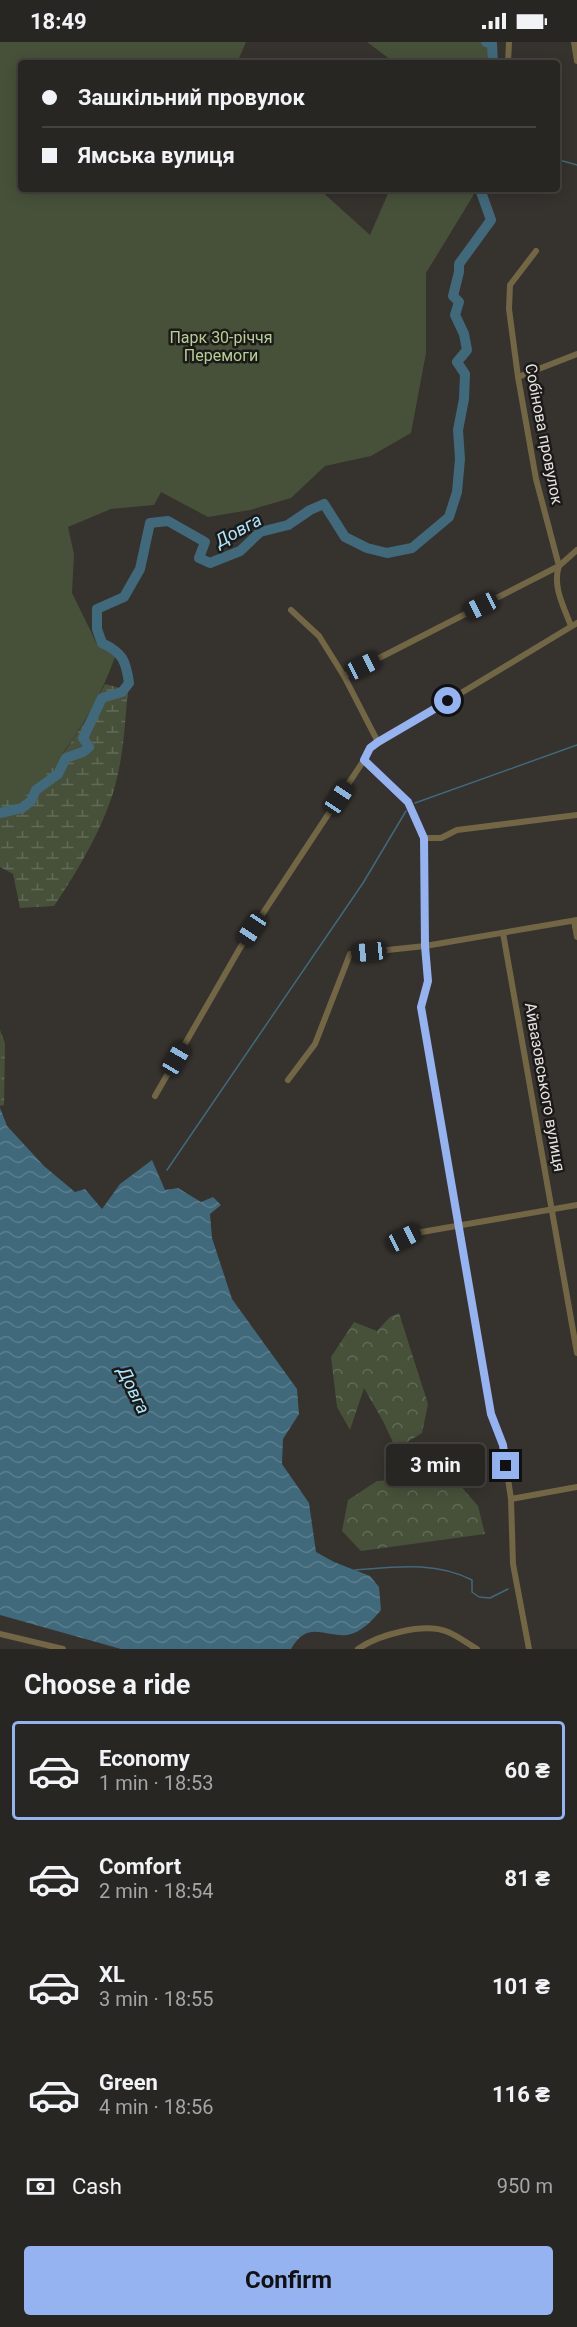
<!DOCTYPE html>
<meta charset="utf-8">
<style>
body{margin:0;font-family:Roboto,sans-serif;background:#302e2a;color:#f1f3f6;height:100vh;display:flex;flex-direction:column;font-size:22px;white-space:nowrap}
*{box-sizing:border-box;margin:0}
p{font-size:20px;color:#a5a5a5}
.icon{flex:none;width:33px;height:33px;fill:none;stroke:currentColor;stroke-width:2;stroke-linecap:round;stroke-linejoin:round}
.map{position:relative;height:1607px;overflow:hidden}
.drawer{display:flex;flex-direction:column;background:#282622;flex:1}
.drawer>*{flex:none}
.banner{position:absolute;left:18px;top:18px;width:542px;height:132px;border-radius:6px;box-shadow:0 3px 15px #0003,0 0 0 2px #444340;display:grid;align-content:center;height:132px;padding:0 24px;background:#282622}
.end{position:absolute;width:27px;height:27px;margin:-14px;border:8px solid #95b2f1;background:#111;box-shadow:0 0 0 3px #111}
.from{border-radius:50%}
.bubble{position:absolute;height:42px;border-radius:6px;background:#282622;box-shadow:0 3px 15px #0003,0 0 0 2px #444340;font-size:20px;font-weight:700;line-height:42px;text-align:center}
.car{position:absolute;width:18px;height:36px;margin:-18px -9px;border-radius:8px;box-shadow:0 0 4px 2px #0007;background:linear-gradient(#222 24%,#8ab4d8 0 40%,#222 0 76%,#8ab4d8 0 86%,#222 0)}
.banner b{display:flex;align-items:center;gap:21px;height:57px;font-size:22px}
.banner b+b{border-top:2px solid #444340}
.banner i{width:15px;height:15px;background:#f1f3f6}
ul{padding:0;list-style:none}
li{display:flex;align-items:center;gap:18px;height:99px;margin:0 12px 9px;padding:0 12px;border:3px solid transparent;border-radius:6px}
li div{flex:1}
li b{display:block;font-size:22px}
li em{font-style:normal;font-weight:700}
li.selected{border-color:#95b2f1}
li>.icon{width:54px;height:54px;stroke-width:1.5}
h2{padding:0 24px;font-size:27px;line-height:72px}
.pay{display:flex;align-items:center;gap:15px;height:66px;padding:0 24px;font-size:22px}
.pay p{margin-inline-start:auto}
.cta{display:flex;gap:12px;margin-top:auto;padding:12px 24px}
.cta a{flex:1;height:69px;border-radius:6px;background:#95b2f1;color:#111;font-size:24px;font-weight:700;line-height:69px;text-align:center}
.status{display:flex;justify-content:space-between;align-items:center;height:42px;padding:0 30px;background:#282622;direction:ltr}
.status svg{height:16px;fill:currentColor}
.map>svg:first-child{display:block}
.forest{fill:url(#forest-crowns)}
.wetland{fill:url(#wetland-marsh)}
.park{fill:#47513a}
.water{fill:url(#water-waves)}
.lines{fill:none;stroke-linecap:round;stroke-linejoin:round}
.stream{stroke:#40697b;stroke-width:1.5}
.river{stroke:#40697b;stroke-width:10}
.street{stroke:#726645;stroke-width:6}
.route{stroke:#95b2f1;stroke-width:8}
.labels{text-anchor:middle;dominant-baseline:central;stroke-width:5;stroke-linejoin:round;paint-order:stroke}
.park-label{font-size:16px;fill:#b6ce93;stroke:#1c1a18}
.street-label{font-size:16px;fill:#e5e2df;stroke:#1c1a18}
.water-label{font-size:18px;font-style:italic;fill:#ade6ff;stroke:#1c1a18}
</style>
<div class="status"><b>18:49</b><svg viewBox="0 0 49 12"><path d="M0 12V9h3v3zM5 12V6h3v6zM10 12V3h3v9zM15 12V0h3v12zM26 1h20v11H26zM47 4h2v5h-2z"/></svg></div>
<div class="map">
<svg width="577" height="1607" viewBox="0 0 577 1607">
<defs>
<pattern id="forest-crowns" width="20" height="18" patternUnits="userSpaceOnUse" patternTransform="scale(1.5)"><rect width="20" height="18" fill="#47513a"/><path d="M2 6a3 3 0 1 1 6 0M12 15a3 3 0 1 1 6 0" fill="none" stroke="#616a56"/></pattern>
<pattern id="wetland-marsh" width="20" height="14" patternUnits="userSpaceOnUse" patternTransform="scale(1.5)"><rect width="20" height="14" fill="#47513a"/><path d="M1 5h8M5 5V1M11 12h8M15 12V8" fill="none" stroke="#616a56"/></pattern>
<pattern id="water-waves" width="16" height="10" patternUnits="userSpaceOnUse" patternTransform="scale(1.5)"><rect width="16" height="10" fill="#40697b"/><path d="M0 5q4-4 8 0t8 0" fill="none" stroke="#5b7e8d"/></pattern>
</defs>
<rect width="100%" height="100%" fill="#36322e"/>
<!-- forest -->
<g class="forest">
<polygon points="399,1271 428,1362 422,1391 396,1407 383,1379 364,1346 350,1388 337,1365 331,1315 354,1280 377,1289 390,1275"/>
<polygon points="452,1434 478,1464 485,1492 361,1509 342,1489 348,1458 377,1439"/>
</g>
<!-- wetland -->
<g class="wetland">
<path d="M105 642 128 648C125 678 124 710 116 740 106 781 78 829 54 864L20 866 13 832 0 825V758H13L65 709 86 678Z"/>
<polygon points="0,988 5,1001 4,1063 0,1064"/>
</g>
<!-- park -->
<g class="park">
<path d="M0 0H246L237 21H21V147H319L370 193 390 147H473V154L426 231V311L411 391 371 414 325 424 291 456 250 468 208 475 161 450 154 463 111 467 68 485 74 512 72 551 97 602 115 615C100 657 78 694 49 728 42 737 33 750 23 755 16 759 7 758 0 758Z"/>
<polygon points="367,0 497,0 497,21 395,21"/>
</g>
<!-- water -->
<path class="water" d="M0 1066 7 1084 44 1124 75 1150 85 1147 102 1167 120 1142 152 1118 165 1148 178 1146 201 1160 213 1155 221 1163 210 1172 212 1196 232 1257 297 1347 299 1372 283 1397 282 1422 309 1461 316 1510 334 1520 370 1534 379 1545 381 1568C373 1578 361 1591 347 1593 323 1595 308 1578 291 1607H121L0 1573Z"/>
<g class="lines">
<!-- stream -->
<g class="stream">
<polyline points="556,117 577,123"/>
<polyline points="415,761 577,703"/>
<polyline points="167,1128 363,841 406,769"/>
<path d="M355 1528C395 1525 435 1519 472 1538V1550L479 1555 490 1556 508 1547"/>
</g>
<!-- river -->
<g class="river">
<polyline points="486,0 492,2 493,21"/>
<path d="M0 771 22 766 31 759 36 748 58 732 66 716 83 710 89 705 83 696 102 656 122 650 129 641C126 619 123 611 102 601L97 587V567L124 555 140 527 150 481 168 479 205 500 199 516 210 521 240 509 260 490 288 483 310 468 324 462 345 495 367 506 387 511 412 506 449 475 457 450 460 417 458 388 464 357 465 332 457 320 467 308 464 292 455 273 459 260 453 254 459 230V222L491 178 480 147"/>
</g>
<!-- street -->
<g class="street">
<polyline points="574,0 577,19"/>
<polyline points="508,21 509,0"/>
<path d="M536 209 510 243 509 267 518 335 536 437 559 524C552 544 564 565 571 584"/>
<polyline points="518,335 577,312"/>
<polyline points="291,568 319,594 344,634 378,700"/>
<polyline points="344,634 559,524 577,508"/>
<polyline points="364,718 408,760 424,796 425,904 428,939 421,965 491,1372 503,1403 511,1457 513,1522 529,1607"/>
<polyline points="424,796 441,796 457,788 577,773"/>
<polyline points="574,879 577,895"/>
<polyline points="503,891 577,1311"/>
<polyline points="288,1038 315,1002 350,912 425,904 577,878"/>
<polyline points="155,1054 240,906 364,718 370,706 577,581"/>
<polyline points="393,1202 416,1191 577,1163"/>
<polyline points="511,1457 577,1445"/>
<polyline points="0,1592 63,1607"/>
<path d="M358 1607C378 1593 424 1580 448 1590 458 1594 468 1602 477 1607"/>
</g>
</g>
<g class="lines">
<!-- route -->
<polyline class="route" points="448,659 378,700 370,706 364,718 408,760 424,796 425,904 428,939 421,965 491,1372 503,1403 506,1424"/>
</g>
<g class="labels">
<!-- park labels -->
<g class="park-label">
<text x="221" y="295">Парк 30-річчя<tspan x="221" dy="18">Перемоги</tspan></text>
</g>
<!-- street labels -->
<g class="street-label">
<text transform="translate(544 392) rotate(79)">Собінова провулок</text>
<text transform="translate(545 1045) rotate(80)">Айвазовського вулиця</text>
</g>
<!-- water labels -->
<g class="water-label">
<text transform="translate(238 488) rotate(-29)">Довга</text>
<text transform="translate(134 1348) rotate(64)">Довга</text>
</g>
</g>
</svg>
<i class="end from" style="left:448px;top:659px"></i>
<i class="end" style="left:506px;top:1424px"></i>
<div class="bubble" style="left:386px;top:1402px;width:99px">3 min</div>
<i class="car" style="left:481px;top:564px;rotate:243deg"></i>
<i class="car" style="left:363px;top:624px;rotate:63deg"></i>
<i class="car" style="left:339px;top:756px;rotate:34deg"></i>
<i class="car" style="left:252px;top:887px;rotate:214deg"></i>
<i class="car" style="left:369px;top:910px;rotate:264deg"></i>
<i class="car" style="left:176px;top:1017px;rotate:30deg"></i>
<i class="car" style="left:404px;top:1196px;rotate:63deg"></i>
<div class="banner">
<b><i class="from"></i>Зашкільний провулок</b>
<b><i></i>Ямська вулиця</b>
</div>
</div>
<section class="drawer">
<h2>Choose a ride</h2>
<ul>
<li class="selected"><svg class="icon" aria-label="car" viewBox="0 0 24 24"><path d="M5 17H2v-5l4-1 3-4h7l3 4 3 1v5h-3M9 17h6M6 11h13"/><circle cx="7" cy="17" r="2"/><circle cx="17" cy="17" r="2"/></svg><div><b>Economy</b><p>1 min · 18:53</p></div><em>60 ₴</em></li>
<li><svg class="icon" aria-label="car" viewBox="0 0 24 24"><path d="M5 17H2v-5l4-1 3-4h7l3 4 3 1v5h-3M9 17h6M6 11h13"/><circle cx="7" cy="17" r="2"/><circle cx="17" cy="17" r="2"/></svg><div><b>Comfort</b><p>2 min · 18:54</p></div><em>81 ₴</em></li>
<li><svg class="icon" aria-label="car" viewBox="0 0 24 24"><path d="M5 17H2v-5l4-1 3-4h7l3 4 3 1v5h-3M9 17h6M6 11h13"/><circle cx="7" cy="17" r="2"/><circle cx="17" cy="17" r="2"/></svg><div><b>XL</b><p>3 min · 18:55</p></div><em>101 ₴</em></li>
<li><svg class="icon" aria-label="car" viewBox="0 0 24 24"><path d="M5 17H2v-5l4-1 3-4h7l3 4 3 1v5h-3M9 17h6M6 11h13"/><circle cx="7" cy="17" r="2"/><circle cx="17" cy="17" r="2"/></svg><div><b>Green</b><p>4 min · 18:56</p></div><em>116 ₴</em></li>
</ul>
<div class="pay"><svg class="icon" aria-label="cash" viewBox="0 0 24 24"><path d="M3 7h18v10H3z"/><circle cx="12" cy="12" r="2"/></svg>Cash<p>950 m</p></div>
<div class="cta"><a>Confirm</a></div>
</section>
